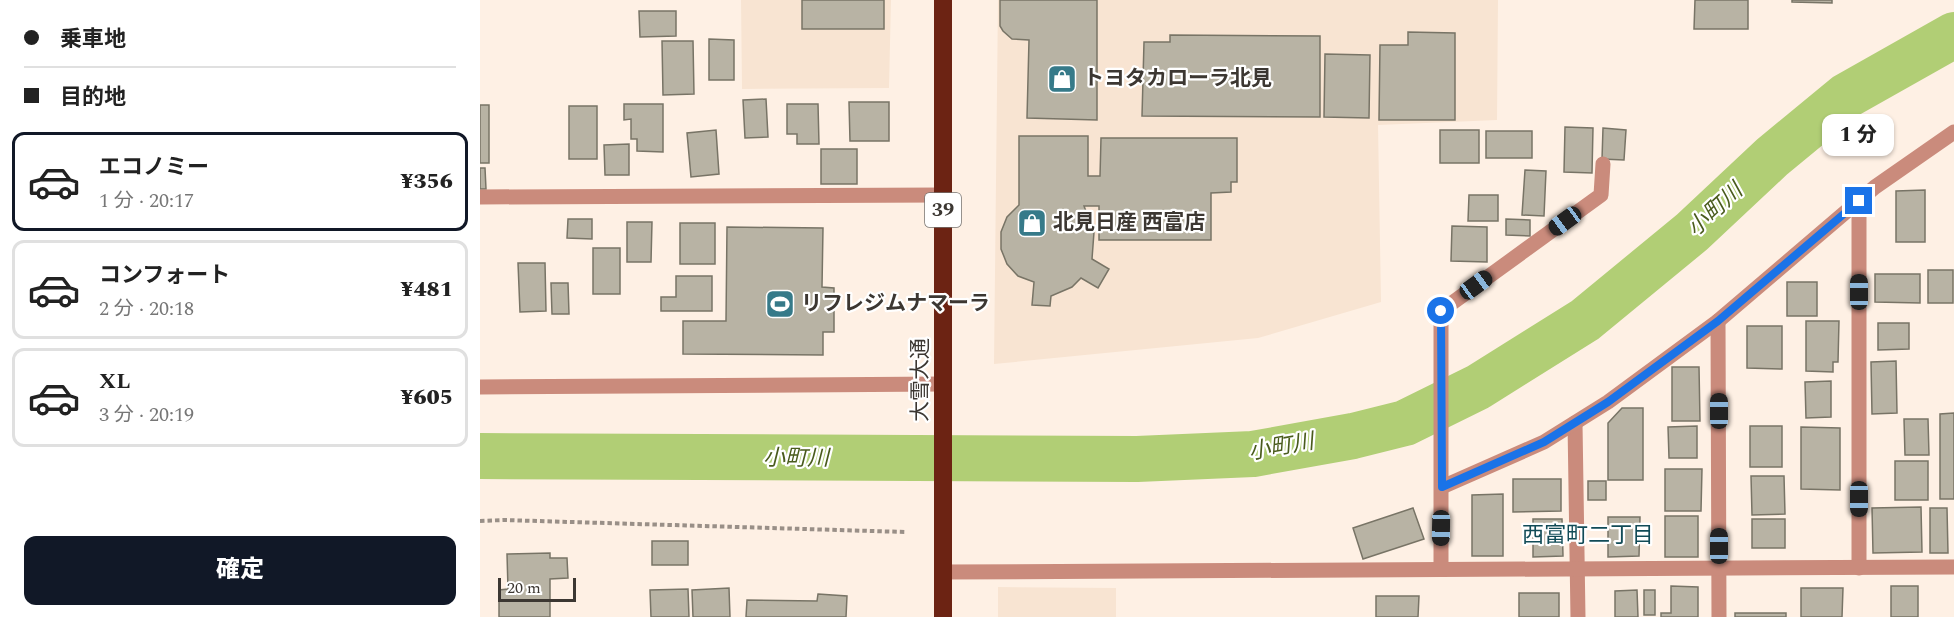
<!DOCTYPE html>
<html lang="ja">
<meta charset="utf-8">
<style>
body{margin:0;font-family:Spectral,"Noto Sans JP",serif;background:#f2f2f2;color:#222;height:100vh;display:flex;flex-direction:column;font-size:22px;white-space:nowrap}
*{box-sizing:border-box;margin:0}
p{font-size:20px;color:#767676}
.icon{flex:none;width:33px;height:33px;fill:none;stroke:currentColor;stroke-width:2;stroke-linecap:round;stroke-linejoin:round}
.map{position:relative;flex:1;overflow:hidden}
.side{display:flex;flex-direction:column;background:#fff;width:480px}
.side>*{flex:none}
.hud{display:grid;align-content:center;height:132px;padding:0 24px;background:#fff}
.scale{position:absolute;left:18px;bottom:15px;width:78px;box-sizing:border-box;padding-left:6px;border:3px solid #3c3732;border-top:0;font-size:16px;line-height:21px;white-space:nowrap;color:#3c3732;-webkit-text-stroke:4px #fff;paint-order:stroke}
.end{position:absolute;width:27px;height:27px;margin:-14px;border:8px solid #1a73e8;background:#fff;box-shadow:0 0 0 3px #fff}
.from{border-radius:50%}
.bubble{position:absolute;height:42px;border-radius:12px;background:#fff;box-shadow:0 2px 4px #0004;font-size:20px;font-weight:800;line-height:42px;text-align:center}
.car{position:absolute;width:18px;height:36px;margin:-18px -9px;border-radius:8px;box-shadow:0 0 4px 2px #0007;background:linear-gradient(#222 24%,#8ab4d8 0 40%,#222 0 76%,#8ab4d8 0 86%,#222 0)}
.hud b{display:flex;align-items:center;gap:21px;height:57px;font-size:22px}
.hud b+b{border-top:2px solid #e0e0e0}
.hud i{width:15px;height:15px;background:#222}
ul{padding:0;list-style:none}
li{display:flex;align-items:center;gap:18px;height:99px;margin:0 12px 9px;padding:0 12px;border:3px solid #e0e0e0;border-radius:12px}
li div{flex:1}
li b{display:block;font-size:22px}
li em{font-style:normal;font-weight:800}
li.on{border-color:#111827}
li>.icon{width:54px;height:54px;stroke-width:1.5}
.action{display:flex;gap:12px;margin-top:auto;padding:12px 24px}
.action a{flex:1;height:69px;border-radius:12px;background:#111827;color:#fff;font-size:24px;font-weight:800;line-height:69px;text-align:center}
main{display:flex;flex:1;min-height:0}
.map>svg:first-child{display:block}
.built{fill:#f8e4d2}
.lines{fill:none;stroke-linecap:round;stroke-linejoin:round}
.river{stroke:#b1ce75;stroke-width:46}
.building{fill:#b8b3a4;stroke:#787466;stroke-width:1.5}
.path{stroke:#998f87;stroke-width:4;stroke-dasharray:4.5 3;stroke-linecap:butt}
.minor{stroke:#ca8b7c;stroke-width:15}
.highway{stroke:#6c2313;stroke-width:18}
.route{stroke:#1a73e8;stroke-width:8}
.labels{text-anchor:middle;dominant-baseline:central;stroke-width:4.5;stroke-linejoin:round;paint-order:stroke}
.shield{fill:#fff;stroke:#767370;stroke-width:1.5}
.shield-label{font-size:20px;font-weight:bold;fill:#3c3732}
.poi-label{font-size:21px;font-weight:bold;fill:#3c3732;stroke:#fff;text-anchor:start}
.street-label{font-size:21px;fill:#3c3732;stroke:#fff}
.water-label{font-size:22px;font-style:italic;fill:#495b1c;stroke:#fff}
.neighbourhood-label{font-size:22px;fill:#114b57;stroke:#fff}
</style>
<main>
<section class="side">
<div class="hud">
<b><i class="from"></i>乗車地</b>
<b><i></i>目的地</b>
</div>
<ul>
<li class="on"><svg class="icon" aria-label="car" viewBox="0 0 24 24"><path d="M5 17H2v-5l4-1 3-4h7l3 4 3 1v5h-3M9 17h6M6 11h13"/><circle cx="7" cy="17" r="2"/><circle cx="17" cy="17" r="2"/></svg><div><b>エコノミー</b><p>1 分 · 20:17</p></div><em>¥356</em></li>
<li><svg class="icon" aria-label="car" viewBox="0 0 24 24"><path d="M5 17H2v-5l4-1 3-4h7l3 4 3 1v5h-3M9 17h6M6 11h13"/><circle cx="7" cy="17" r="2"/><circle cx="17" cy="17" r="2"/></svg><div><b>コンフォート</b><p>2 分 · 20:18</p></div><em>¥481</em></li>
<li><svg class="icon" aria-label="car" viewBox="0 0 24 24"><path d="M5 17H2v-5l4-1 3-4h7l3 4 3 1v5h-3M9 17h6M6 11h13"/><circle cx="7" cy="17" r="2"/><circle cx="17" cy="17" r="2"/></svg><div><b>XL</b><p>3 分 · 20:19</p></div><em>¥605</em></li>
</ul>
<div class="action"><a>確定</a></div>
</section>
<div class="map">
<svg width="1474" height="617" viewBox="0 0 1474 617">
<rect width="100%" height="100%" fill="#fef0e4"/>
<!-- built -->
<g class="built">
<polygon points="261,0 411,0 409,88 262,89"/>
<polygon points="518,0 1018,0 1017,120 898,125 901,302 778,338 514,364"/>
<polygon points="518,587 636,588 636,617 518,617"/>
</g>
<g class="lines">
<!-- river -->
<polyline class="river" points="0,456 657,459 773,454 873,436 925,423 998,387 1105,320 1212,232 1292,157 1366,96 1474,35"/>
</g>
<!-- building -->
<g class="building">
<rect x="322" y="0" width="82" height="29"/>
<polygon points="520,0 617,0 617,120 547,118 549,40 532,39 523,31 520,26"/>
<polygon points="1215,0 1268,0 1268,29 1214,29"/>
<polygon points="1312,0 1352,0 1352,3 1312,2"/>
<polygon points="159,11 196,11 196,36 160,37"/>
<polygon points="928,32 975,33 975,120 899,120 900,45 928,45"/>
<polygon points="690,35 840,36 840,117 662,116 664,42 690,42"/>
<polygon points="229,39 254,40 254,80 229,80"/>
<polygon points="182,41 213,41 214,94 183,95"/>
<polygon points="845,54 890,55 889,118 844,117"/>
<polygon points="286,99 288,137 265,138 263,100"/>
<polygon points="369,102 409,102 409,141 370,141"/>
<polygon points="144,104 183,104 183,152 157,151 157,139 151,139 151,119 144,120"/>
<polygon points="307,104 338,104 339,144 317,144 317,134 307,134"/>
<rect x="0" y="105" width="9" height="58"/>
<rect x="89" y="106" width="28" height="53"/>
<polygon points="1085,127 1113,128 1112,173 1084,172"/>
<polygon points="1123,128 1146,130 1144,160 1122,159"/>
<polygon points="236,130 239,174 211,177 207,133"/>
<rect x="960" y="130" width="39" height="33"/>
<rect x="1006" y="131" width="46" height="27"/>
<polygon points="539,136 608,136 608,176 620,176 621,138 757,138 757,182 751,182 751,192 731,193 731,240 619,240 619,206 604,206 614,232 612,259 629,269 618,288 601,278 592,287 571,296 570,306 552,305 554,282 538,276 527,264 521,249 521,232 527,217 539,205"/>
<polygon points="149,144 149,175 125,175 124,145"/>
<rect x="341" y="149" width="36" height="35"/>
<polygon points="0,168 5,168 6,189 0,189"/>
<polygon points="1045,170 1066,171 1064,216 1042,215"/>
<polygon points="1445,190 1445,242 1416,242 1416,191"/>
<polygon points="989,195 1018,195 1018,221 988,221"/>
<polygon points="88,219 112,219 112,239 87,238"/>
<polygon points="1026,219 1050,220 1050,236 1026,235"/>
<polygon points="147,222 172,222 171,262 147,262"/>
<rect x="200" y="223" width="35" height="41"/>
<polygon points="972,226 1007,227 1007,262 971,261"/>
<polygon points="247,227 343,228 342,287 354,288 354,332 343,332 343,355 203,354 203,321 246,321"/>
<rect x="113" y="248" width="27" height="46"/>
<polygon points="38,263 65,263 66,311 40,312"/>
<rect x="1448" y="270" width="25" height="33"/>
<polygon points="1395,274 1440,274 1440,303 1395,302"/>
<polygon points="196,276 232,276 232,311 181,311 181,297 196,297"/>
<rect x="1307" y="282" width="30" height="34"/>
<polygon points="71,283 88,283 89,314 72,314"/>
<polygon points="1326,321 1359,321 1358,362 1353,362 1353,372 1326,371"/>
<polygon points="1398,323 1429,323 1429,349 1398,350"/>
<polygon points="1267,326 1302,326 1302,369 1267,368"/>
<polygon points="1416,361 1417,413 1392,414 1391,362"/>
<polygon points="1192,367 1219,367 1220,421 1192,421"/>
<polygon points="1351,381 1351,417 1326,418 1325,382"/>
<polygon points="1142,408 1163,408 1163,480 1128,480 1128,423"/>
<polygon points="1474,413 1474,499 1460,499 1460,414"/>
<polygon points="1424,419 1448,419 1449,455 1425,455"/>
<polygon points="1217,426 1217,458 1189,458 1188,427"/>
<rect x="1270" y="426" width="32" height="41"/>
<polygon points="1321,427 1360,428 1360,490 1321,489"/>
<rect x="1415" y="461" width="33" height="39"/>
<polygon points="1185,469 1222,469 1221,511 1185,511"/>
<polygon points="1271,476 1304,476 1305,514 1272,515"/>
<polygon points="1033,479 1081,479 1081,511 1033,512"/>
<rect x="1108" y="481" width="18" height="19"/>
<polygon points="1023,494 1023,556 992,556 992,495"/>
<polygon points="1441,507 1442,552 1393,553 1392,508"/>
<polygon points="933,508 944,539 883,559 873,528"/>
<polygon points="1450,508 1467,508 1468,553 1450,553"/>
<rect x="1185" y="516" width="33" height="41"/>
<polygon points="1128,517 1160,517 1159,556 1128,557"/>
<polygon points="1053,519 1082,519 1083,556 1053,557"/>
<rect x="1272" y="519" width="33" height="29"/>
<rect x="172" y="541" width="36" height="24"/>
<polygon points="70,553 70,558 87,558 88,578 70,579 70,617 19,617 19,590 28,589 27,554"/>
<polygon points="1191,586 1218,587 1218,617 1181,617 1181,613 1191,613"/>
<rect x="1411" y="586" width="27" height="31"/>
<polygon points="249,588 250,617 213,617 212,590"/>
<polygon points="1321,588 1363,588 1362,617 1321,617"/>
<polygon points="208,589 209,617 171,617 170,590"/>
<polygon points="1157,590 1158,617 1135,617 1135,591"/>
<rect x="1164" y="590" width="11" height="25"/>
<rect x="1039" y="593" width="40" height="24"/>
<polygon points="338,594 367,596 366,617 266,617 267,600 337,601"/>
<polygon points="896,596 939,596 938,617 896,617"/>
<rect x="1255" y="613" width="51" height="4"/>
</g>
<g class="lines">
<!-- path -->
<polyline class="path" points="0,521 24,520 425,532"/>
<!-- minor -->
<g class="minor">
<polyline points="0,197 463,195"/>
<polyline points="1379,201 1379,568"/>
<polyline points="1238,321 1239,617"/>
<polyline points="0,387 463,384"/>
<polyline points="1095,423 1098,617"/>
<polyline points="962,487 1064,442 1128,402 1238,321 1395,187 1474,132"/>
<polyline points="961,569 961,311 1121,195 1123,164"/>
<polyline points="463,572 1474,567"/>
</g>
<!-- highway -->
<polyline class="highway" points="463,0 463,617"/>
</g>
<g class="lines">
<!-- route -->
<polyline class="route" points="961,311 962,487 1064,442 1128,402 1238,321 1379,201"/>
</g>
<!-- icons -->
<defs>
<g id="shop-square" transform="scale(1.5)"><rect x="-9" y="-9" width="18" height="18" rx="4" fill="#367a89" stroke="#fff"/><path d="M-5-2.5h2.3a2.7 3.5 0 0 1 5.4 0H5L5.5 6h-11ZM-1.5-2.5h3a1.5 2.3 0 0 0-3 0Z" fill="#fff"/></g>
<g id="stadium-square" transform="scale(1.5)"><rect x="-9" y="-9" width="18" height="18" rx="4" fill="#367a89" stroke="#fff"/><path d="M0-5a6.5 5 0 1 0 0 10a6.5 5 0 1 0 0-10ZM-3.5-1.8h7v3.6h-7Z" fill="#fff"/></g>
</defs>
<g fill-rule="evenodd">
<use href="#shop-square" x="582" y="79"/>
<use href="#shop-square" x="552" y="223"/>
<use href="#stadium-square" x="300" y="304"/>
</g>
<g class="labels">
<!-- shield labels -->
<rect class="shield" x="445" y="193" width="36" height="34" rx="4.5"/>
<g class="shield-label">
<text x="463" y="210">39</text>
</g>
<!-- poi labels -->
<g class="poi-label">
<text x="603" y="79">トヨタカローラ北見</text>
<text x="573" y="223">北見日産 西富店</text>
<text x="321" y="304">リフレジムナマーラ</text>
</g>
<!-- street labels -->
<g class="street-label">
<text transform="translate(441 380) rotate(-90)">大雪大通</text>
</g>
<!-- water labels -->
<g class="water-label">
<text transform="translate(1235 210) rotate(-43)">小町川</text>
<text transform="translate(801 447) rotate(-10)">小町川</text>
<text x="316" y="458">小町川</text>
</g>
<!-- neighbourhood labels -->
<g class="neighbourhood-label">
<text x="1108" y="535">西富町二丁目</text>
</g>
</g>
</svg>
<div class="scale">20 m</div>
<i class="end from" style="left:961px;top:311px"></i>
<i class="end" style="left:1379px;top:201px"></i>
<div class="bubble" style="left:1342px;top:114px;width:72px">1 分</div>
<i class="car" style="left:1085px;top:221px;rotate:234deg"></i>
<i class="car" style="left:996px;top:285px;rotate:54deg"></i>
<i class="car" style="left:1379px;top:292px;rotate:0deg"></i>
<i class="car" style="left:1239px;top:411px;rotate:0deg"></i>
<i class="car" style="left:1379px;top:499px;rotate:180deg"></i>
<i class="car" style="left:961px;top:528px;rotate:181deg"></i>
<i class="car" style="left:1239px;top:546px;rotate:0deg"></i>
</div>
</main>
